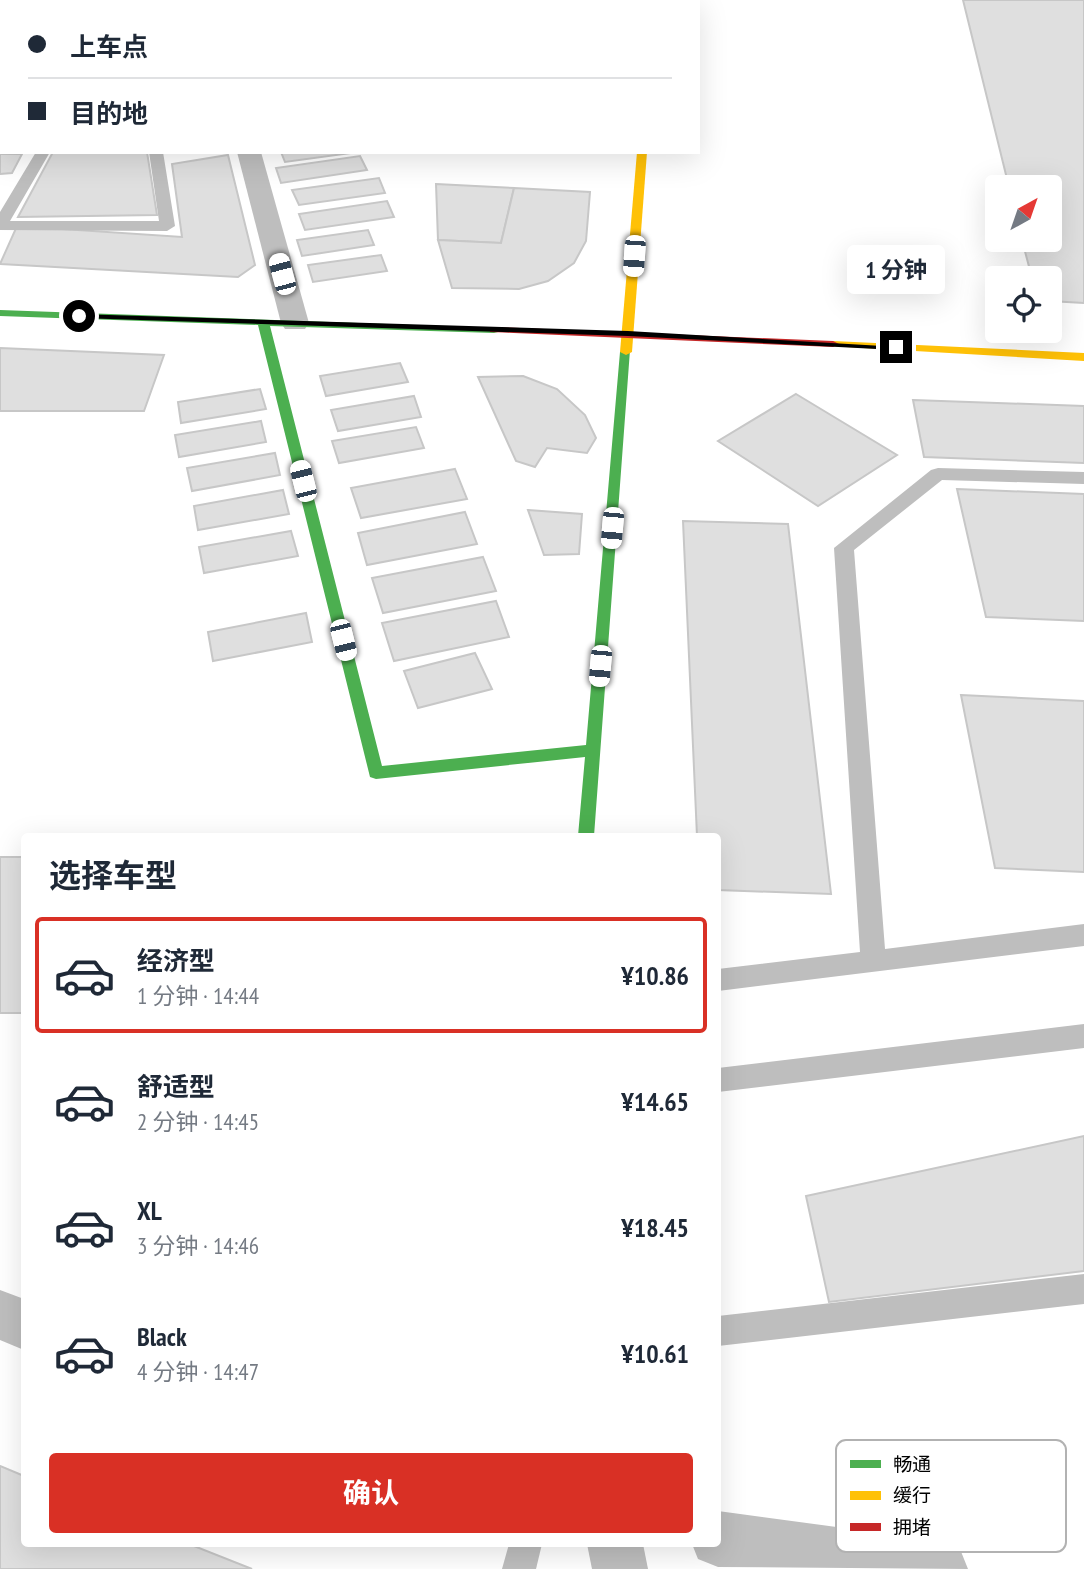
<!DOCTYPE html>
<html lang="zh">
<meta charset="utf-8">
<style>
body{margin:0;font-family:"PT Sans Narrow","Noto Sans SC",sans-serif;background:#f2f2f3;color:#1f2937;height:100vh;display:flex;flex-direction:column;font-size:26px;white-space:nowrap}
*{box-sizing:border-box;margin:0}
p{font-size:23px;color:#747a83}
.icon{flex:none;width:38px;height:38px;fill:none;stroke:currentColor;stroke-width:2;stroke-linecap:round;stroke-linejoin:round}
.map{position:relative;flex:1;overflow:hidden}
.drawer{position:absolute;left:21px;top:833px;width:700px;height:714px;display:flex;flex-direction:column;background:#fff;border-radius:7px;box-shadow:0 7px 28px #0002}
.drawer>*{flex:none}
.guide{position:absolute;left:0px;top:0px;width:700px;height:154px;box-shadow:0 7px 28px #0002;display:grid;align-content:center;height:154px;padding:0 28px;background:#fff}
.needle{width:46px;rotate:40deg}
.tools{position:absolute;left:985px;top:175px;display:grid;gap:14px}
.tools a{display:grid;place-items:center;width:77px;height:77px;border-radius:7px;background:#fff;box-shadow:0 7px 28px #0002;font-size:35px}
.end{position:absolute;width:32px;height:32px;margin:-16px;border:9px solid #000;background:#fff;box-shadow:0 0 0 4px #fff}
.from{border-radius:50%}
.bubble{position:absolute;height:49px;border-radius:7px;background:#fff;box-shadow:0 7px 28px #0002;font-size:23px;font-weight:700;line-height:49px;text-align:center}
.car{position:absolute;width:21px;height:42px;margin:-21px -10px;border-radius:9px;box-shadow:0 0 5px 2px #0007;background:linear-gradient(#fff 24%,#345 0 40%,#fff 0 76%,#345 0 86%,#fff 0)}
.guide b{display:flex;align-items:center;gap:24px;height:66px;font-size:26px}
.guide b+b{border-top:2px solid #e0e1e3}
.guide i{width:18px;height:18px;background:#1f2937}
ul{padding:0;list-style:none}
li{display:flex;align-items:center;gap:21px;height:116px;margin:0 14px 10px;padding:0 14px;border:4px solid transparent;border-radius:7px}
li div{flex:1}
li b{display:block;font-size:26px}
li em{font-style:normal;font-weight:700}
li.current{border-color:#d93025}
li>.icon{width:63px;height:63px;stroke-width:1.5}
h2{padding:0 28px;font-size:32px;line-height:84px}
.button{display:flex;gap:14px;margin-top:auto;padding:14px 28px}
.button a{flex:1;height:80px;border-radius:7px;background:#d93025;color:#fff;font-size:28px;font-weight:700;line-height:80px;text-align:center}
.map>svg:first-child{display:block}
.building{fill:#dfdfdf;stroke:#c7c7c7;stroke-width:2}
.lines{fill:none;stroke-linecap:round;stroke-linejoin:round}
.lane{fill:#bebebe;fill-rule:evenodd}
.street{fill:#bebebe;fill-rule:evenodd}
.fast{fill:#4caf50;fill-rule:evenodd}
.slow{fill:#ffc107;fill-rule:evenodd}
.jam{fill:#c62828;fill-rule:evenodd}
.route{fill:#000}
.key{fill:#fff;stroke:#b2b2b2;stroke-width:2}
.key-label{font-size:19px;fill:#000}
</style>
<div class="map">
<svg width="1084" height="1569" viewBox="0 0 1084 1569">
<rect width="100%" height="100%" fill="#fff"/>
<!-- building -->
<g class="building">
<polygon points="224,0 305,0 306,2 225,2"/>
<polygon points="963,0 1084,0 1084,303 1050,301 1050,278 1032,278 1022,240 1050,240 1050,187 1009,187"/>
<polygon points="53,152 147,152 157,215 18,217"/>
<polygon points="281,152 358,152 285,162"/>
<polygon points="0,154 22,154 12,173 0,174"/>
<polygon points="228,155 255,265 238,277 0,264 17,226 182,237 172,164"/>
<polygon points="360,156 367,170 281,183 276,168"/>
<polygon points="379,178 385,193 299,205 292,190"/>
<polygon points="436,184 514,188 501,243 438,240"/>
<polygon points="514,188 590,192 586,241 574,263 548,281 519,289 452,288 438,240 501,243"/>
<polygon points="387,201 394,217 305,230 299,214"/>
<polygon points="368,230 374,245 302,256 297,240"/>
<polygon points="381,255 387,271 313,282 308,265"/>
<polygon points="0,348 164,355 144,411 0,411"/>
<polygon points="400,363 408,382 326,396 320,376"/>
<polygon points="523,376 557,389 585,415 596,438 587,453 547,448 535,467 516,461 478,377"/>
<polygon points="260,389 266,409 181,423 178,402"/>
<polygon points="796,394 897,455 818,506 718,441"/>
<polygon points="414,396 421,417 338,431 331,410"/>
<polygon points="913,400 1084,406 1084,463 924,457"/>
<polygon points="261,421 266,442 179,457 175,435"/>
<polygon points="416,427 424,448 339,463 332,441"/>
<polygon points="275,453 280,475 192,491 187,468"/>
<polygon points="455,469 467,499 361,518 351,488"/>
<polygon points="957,489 1084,494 1084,621 986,617"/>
<polygon points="283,490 289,514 198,530 194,506"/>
<polygon points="528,510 582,514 579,554 544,555"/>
<polygon points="465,512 477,544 367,565 358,533"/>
<polygon points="683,521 788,524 831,894 718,890 718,836 697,836"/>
<polygon points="291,531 298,556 204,573 199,547"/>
<polygon points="483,557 496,591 383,613 372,578"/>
<polygon points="496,601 509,637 394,661 382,623"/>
<polygon points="306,613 312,642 213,661 208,632"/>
<polygon points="475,653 492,689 418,708 404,671"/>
<polygon points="961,695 1084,701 1084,872 995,868"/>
<rect x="0" y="857" width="24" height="156"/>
<polygon points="1084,1136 1084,1271 829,1302 806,1196"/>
<polygon points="0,1466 24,1476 24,1544 189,1544 252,1569 0,1569"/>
</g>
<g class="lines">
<!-- lane -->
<g class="lane">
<rect x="0" y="31" width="2" height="8"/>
<polygon points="36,152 50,152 10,221 159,221 149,152 163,152 175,226 167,231 0,230 0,212"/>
<polygon points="938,468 1084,472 1084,484 942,480 854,550 885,949 1084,924 1084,946 718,991 718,969 860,952 834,548 931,470"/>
<polygon points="1084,1024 1084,1048 718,1092 718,1068"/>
<polygon points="1084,1274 1084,1304 718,1346 718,1316"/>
<polygon points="509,1544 542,1544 536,1569 502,1569"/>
</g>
<!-- street -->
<g class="street">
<polygon points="198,0 218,0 219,2 199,2"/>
<rect x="644" y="0" width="20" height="2"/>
<polygon points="0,17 2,17 0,32"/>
<polygon points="237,152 261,152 309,323 305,329 285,329 281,323"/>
<polygon points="0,1290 24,1299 24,1350 0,1340"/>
<polygon points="718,1511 940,1541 960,1549 968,1569 718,1567 698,1559 692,1544 718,1544"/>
<polygon points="587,1544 643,1544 648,1569 592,1569"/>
</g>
<!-- fast -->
<polygon class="fast" points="0,310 498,328 498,332 494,333 270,326 382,766 586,745 620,352 626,349 630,350 594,836 578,836 585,757 376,779 370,777 258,325 0,316"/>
<!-- slow -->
<g class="slow">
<polygon points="637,152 647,152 632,352 626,355 620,352"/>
<polygon points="833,341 1084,353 1084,361 829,346 829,342"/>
</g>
<!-- jam -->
<polygon class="jam" points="494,327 833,341 839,344 833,347 490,332 490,328"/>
</g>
<!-- route -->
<polygon class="route" points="76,314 628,331 900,347 896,350 628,336 79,318"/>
<!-- legend -->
<rect x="836" y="1440" width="230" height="112" rx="10" class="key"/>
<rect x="850" y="1460" width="31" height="8" fill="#4caf50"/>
<rect x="850" y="1491" width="31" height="9" fill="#ffc107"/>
<rect x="850" y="1523" width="31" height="8" fill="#c62828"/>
<g class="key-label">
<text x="893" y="1471">畅通</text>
<text x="893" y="1502">缓行</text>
<text x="893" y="1534">拥堵</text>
</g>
</svg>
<div class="tools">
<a><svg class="needle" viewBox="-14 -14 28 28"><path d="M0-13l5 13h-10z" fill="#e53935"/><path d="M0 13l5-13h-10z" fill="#747a83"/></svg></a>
<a><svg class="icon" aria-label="locate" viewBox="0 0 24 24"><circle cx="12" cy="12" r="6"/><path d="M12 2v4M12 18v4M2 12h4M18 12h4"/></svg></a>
</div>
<i class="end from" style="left:79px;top:316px"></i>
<i class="end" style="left:896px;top:347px"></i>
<div class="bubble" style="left:847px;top:245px;width:98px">1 分钟</div>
<i class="car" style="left:634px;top:256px;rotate:184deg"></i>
<i class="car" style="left:282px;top:274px;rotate:345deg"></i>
<i class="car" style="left:303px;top:481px;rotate:346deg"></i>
<i class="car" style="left:612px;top:528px;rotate:185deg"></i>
<i class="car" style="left:343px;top:640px;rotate:166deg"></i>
<i class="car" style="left:600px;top:666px;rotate:185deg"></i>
<div class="guide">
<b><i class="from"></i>上车点</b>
<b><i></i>目的地</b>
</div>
<section class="drawer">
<h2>选择车型</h2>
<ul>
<li class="current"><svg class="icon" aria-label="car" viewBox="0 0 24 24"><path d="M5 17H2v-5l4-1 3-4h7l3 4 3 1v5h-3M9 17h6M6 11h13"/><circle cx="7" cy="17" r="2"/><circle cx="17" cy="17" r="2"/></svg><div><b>经济型</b><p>1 分钟 · 14:44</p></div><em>¥10.86</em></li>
<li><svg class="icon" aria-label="car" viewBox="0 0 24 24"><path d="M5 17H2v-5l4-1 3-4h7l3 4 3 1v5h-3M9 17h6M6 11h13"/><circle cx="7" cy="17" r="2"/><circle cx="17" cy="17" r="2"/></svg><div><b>舒适型</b><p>2 分钟 · 14:45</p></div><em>¥14.65</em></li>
<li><svg class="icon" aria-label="car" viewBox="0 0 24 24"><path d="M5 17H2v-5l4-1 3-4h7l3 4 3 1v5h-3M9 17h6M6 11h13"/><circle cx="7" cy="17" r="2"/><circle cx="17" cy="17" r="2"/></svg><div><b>XL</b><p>3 分钟 · 14:46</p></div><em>¥18.45</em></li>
<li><svg class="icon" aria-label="car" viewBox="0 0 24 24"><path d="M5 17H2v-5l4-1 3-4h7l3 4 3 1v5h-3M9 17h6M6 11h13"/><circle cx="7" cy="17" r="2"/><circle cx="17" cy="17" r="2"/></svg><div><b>Black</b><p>4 分钟 · 14:47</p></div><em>¥10.61</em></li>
</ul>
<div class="button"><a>确认</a></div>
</section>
</div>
